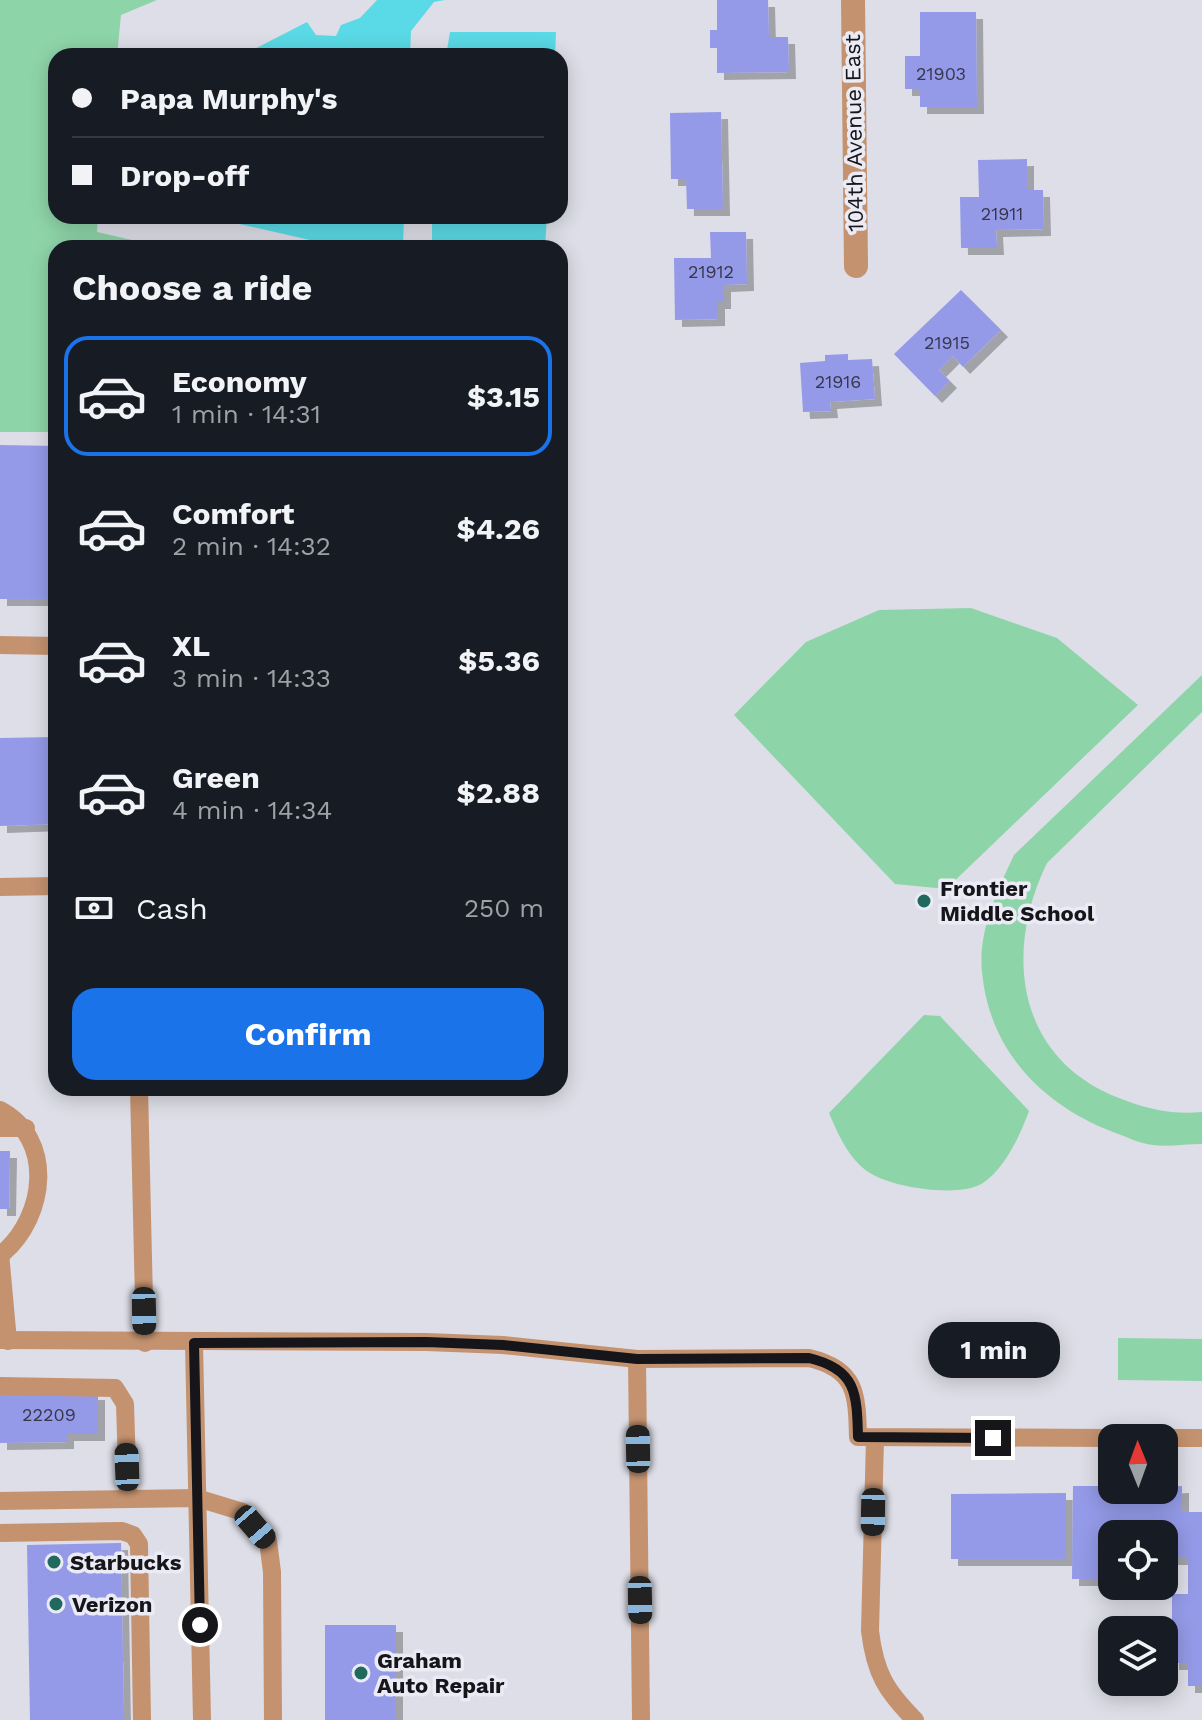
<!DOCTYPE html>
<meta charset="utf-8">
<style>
body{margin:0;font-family:"Work Sans",sans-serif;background:#20242c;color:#f1f3f6;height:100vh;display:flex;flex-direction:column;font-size:30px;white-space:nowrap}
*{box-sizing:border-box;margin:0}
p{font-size:26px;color:#9ea1a6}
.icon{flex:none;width:44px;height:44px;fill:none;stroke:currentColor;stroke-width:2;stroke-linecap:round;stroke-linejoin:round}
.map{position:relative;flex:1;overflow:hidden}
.panel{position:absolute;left:48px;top:240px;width:520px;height:856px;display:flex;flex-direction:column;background:#171b24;border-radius:24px;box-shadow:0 4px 20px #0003}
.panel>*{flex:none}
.hud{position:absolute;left:48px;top:48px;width:520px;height:176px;border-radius:24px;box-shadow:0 4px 20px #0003;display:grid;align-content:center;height:176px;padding:0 24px;background:#171b24}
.needle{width:52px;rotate:359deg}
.buttons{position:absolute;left:1098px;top:1424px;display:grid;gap:16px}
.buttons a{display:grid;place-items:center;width:80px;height:80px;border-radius:16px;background:#171b24;box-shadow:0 4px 20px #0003;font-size:40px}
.end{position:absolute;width:36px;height:36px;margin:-18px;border:10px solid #16161a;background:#fff;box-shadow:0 0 0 4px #fff}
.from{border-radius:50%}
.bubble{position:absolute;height:56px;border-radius:24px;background:#171b24;box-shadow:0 4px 20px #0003;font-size:26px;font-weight:700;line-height:56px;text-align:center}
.car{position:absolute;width:24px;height:48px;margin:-24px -12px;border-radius:10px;box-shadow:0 0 6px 2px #0007;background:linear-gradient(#222 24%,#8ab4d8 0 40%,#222 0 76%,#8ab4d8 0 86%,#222 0)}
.hud b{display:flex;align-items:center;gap:28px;height:76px;font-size:30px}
.hud b+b{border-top:2px solid #363941}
.hud i{width:20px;height:20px;background:#f1f3f6}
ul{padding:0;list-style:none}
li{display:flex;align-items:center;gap:24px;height:120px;margin:0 16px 12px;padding:0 8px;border:4px solid transparent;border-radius:24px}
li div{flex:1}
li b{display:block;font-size:30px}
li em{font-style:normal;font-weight:700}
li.current{border-color:#1a73e8}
li>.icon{width:72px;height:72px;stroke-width:1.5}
h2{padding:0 24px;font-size:36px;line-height:96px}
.pay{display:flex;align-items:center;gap:20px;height:88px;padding:0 24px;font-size:30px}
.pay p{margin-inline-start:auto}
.action{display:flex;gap:16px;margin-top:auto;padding:16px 24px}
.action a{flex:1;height:92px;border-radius:24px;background:#1a73e8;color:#fff;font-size:32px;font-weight:700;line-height:92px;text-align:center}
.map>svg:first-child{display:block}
.green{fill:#8ed4a9}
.water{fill:#5adae6}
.building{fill:#949ae7;filter:url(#shadow)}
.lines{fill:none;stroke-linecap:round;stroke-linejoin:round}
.lane{stroke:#c4926f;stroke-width:18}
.street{stroke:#c4926f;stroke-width:24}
.route{stroke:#16161a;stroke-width:10}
.poi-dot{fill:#21685e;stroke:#eaebf5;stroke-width:3}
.labels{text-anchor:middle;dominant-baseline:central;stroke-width:7;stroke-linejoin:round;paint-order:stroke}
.number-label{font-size:18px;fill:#36374d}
.street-label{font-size:22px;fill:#16161a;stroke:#eaebf5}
.poi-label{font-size:22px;font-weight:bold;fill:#16161a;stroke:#eaebf5;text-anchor:start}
</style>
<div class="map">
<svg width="1202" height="1720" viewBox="0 0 1202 1720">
<defs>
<filter id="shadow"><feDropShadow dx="7" dy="7" stdDeviation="0" flood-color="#0004"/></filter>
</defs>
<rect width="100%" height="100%" fill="#dddee7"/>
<!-- green -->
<g class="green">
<polygon points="0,0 157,0 121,15 117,56 56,56 56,216 98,216 97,232 167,248 56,248 56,432 0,432"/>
<polygon points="971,608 1057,638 1138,705 946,889 895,884 734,715 806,642 879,610"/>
<path d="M1202 675V712L1047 863C1003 953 1017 1059 1119 1098 1147 1109 1172 1115 1202 1112V1144C1186 1144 1169 1147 1153 1145 1140 1144 1125 1136 1113 1132 1042 1105 989 1050 982 972 978 931 997 891 1014 855Z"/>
<path d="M924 1015 940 1016 1029 1111C1020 1135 1006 1167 983 1183 960 1198 893 1188 870 1173 849 1160 838 1134 829 1113Z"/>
<polygon points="1118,1338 1202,1339 1202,1381 1118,1380"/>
</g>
<!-- water -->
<g class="water">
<polygon points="377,0 445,0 434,2 411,31 410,56 241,56 307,22 316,35 336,36 341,25 360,18"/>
<polygon points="450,32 556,32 555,56 446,56"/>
<polygon points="204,216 404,216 403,246 345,248"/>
<polygon points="432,216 547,216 545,248 432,248"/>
</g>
<!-- building -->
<g class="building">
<polygon points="717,0 768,0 769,37 788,37 789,72 717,73 717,48 710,48 710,30 717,30"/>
<polygon points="920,12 976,12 977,107 920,107 920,89 905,89 905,56 920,56"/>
<polygon points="721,112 723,209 687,209 686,179 671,179 670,113"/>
<polygon points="1027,159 1027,190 1043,190 1044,229 996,230 997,248 961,248 960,197 979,197 978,160"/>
<polygon points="710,232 746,232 747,284 724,285 724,302 718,302 718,319 675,320 674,258 711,258"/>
<polygon points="961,290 1001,330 963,367 953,356 939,370 950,381 935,396 894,354"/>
<polygon points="848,354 848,360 872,359 875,399 830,402 831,411 803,412 800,363 825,361 825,355"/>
<polygon points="0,445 56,446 53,599 0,599"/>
<polygon points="56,737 56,824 0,826 0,738"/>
<polygon points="0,1151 10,1151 9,1209 0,1209"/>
<polygon points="98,1393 98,1434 67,1434 67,1442 0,1443 0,1394"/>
<polygon points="1073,1486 1112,1486 1112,1490 1182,1486 1182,1512 1202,1512 1202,1686 1188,1686 1188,1663 1172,1663 1172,1594 1188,1594 1188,1558 1164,1558 1164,1534 1112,1534 1112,1579 1072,1579"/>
<polygon points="1066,1493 1066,1559 951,1559 951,1494"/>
<polygon points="121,1543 124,1720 30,1720 27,1545"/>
<rect x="325" y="1625" width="71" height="95"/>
</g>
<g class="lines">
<!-- lane -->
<g class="lane">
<polyline points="0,645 56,646"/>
<polyline points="0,887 56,886"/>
<polyline points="139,1088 145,1343"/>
<path d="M0 1110C55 1139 46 1216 3 1253"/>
<polyline points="0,1128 26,1128"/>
<polyline points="0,1253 8,1341"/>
<path d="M0 1340 426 1342 503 1345 637 1359 809 1358C856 1369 857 1393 858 1437L1112 1438"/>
<polyline points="194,1343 202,1720"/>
<polyline points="637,1359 641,1720"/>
<polyline points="0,1386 115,1388 125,1404 128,1499"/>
<polyline points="1164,1438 1202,1438"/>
<path d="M875 1439 870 1631C875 1673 886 1691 915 1720"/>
<polyline points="0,1501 197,1498 243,1512 268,1541 272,1572 273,1720"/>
<polyline points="0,1533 122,1531 133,1535 139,1544 142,1720"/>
</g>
<!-- street -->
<polyline class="street" points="853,0 856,266"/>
</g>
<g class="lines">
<!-- route -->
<path class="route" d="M200 1625 194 1343 426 1342 503 1345 637 1359 809 1358C856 1369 857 1393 858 1437L993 1438"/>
</g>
<!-- markers -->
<g class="poi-dot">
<circle cx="924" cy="901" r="8"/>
<circle cx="54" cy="1562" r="8"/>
<circle cx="56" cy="1604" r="8"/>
<circle cx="361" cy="1673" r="8"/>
</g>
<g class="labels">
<!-- number labels -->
<g class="number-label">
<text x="941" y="73">21903</text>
<text x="1002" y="213">21911</text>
<text x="711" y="271">21912</text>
<text x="947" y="342">21915</text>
<text x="838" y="381">21916</text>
<text x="49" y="1414">22209</text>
</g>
<!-- street labels -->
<g class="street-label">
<text transform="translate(854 133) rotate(-91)">104th Avenue East</text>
</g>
<!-- poi labels -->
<g class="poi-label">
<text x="940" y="888">Frontier<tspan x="940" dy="25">Middle School</tspan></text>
<text x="70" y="1562">Starbucks</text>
<text x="72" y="1604">Verizon</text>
<text x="377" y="1660">Graham<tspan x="377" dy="25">Auto Repair</tspan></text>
</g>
</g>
</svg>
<div class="buttons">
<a><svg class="needle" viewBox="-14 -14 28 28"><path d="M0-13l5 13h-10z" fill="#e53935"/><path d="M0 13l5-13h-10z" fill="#9ea1a6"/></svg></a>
<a><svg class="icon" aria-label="locate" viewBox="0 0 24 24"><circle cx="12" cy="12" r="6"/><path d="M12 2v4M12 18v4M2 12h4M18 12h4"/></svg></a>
<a><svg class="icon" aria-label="layers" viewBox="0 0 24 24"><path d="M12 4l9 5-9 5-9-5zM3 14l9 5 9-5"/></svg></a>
</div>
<i class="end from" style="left:200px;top:1625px"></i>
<i class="end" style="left:993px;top:1438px"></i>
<div class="bubble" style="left:928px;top:1322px;width:132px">1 min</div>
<i class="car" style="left:144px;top:1311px;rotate:179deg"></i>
<i class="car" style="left:638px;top:1449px;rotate:359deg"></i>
<i class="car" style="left:127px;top:1467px;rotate:358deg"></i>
<i class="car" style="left:873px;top:1512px;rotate:181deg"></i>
<i class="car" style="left:255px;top:1527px;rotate:139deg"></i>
<i class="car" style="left:640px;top:1600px;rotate:179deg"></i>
<div class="hud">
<b><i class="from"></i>Papa Murphy's</b>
<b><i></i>Drop-off</b>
</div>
<section class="panel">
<h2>Choose a ride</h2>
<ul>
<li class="current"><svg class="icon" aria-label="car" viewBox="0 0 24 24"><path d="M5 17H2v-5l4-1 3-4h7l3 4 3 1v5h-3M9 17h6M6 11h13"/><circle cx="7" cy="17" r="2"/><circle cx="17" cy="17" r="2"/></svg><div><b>Economy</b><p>1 min · 14:31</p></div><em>$3.15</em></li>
<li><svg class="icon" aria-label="car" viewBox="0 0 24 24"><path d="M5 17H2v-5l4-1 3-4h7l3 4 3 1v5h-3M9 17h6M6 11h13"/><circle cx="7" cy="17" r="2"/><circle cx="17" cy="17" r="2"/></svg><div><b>Comfort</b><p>2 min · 14:32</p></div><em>$4.26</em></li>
<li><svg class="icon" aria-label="car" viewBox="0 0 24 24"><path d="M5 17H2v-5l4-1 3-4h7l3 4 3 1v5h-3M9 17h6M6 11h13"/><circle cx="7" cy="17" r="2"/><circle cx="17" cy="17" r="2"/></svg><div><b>XL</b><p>3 min · 14:33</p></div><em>$5.36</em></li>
<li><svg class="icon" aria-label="car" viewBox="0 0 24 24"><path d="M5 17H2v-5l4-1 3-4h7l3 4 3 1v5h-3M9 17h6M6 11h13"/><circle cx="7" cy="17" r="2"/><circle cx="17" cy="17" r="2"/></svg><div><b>Green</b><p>4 min · 14:34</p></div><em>$2.88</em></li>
</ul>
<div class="pay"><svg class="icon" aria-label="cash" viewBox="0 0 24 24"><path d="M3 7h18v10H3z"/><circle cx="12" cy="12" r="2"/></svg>Cash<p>250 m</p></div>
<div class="action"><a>Confirm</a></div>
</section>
</div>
